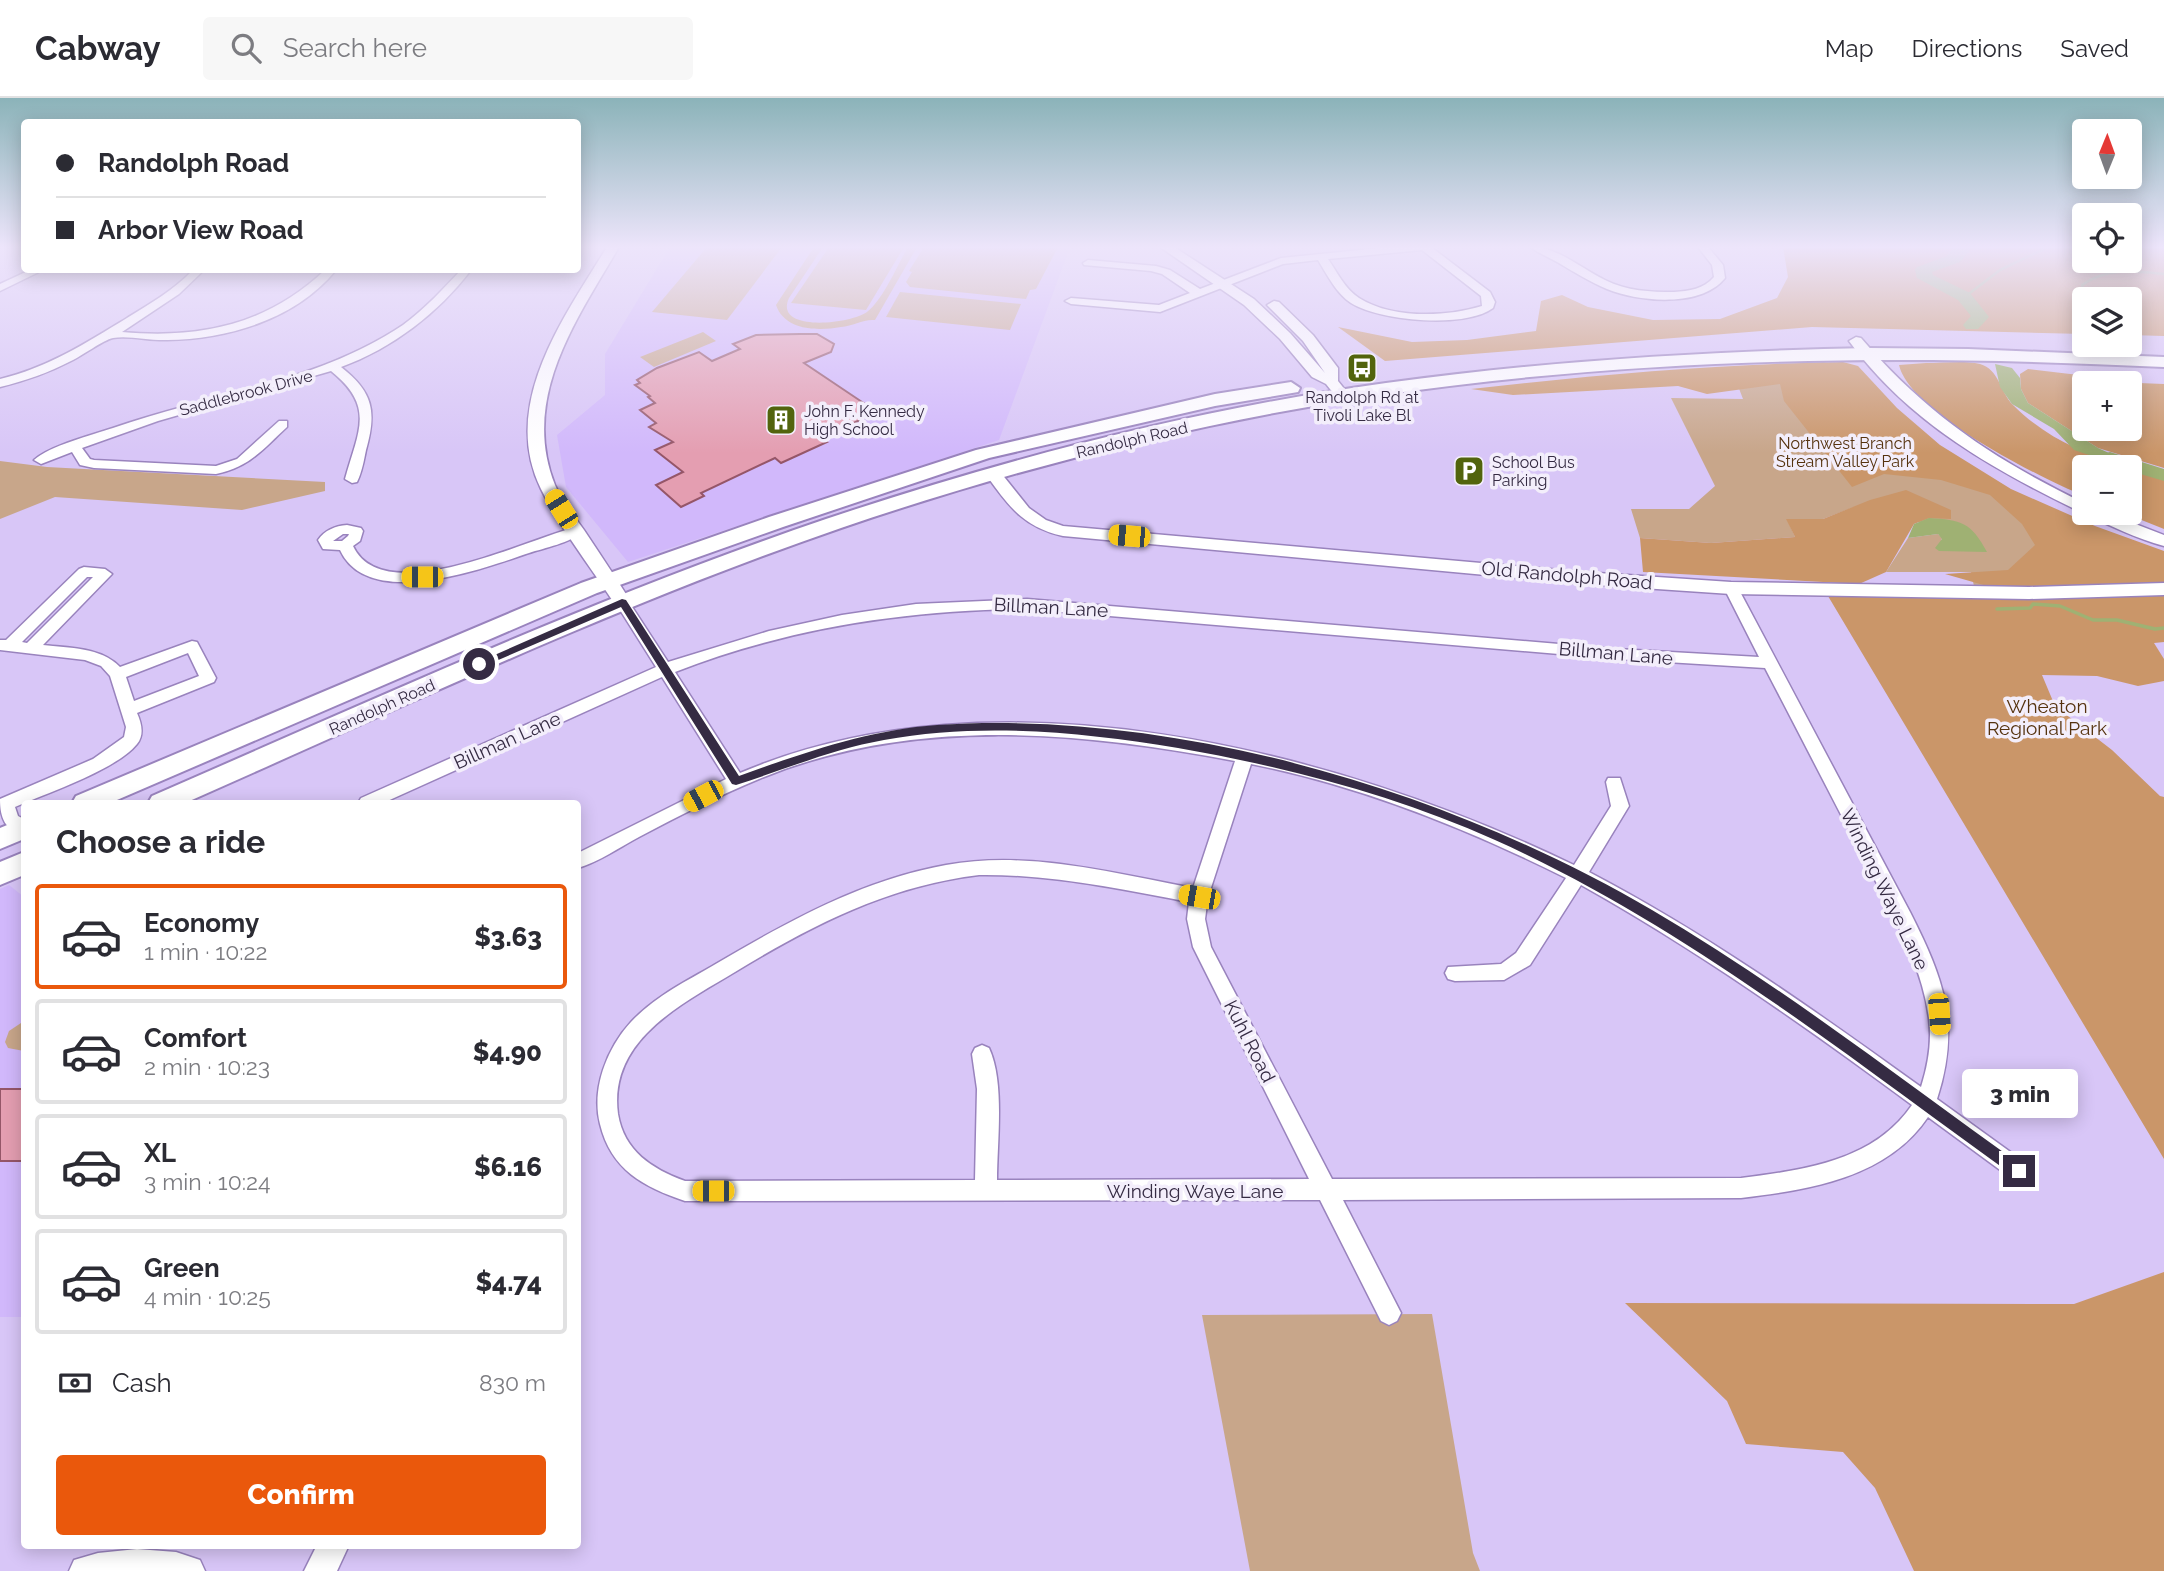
<!DOCTYPE html>
<meta charset="utf-8">
<style>
body{margin:0;font-family:Raleway,sans-serif;background:#f7f7f7;color:#2b2b33;height:100vh;display:flex;flex-direction:column;font-size:26px;white-space:nowrap}
*{box-sizing:border-box;margin:0}
p{font-size:23px;color:#7c7c81}
.icon{flex:none;width:38px;height:38px;fill:none;stroke:currentColor;stroke-width:2;stroke-linecap:round;stroke-linejoin:round}
.map{position:relative;flex:1;overflow:hidden}
.side{position:absolute;left:21px;top:702px;width:560px;height:749px;display:flex;flex-direction:column;background:#fff;border-radius:7px;box-shadow:0 4px 18px #0003}
.side>*{flex:none}
.hud{position:absolute;left:21px;top:21px;width:560px;height:154px;border-radius:7px;box-shadow:0 4px 18px #0003;display:grid;align-content:center;height:154px;padding:0 35px;background:#fff}
.needle{width:46px;rotate:1deg}
.fabs{position:absolute;left:2072px;top:21px;display:grid;gap:14px}
.fabs a{display:grid;place-items:center;width:70px;height:70px;border-radius:7px;background:#fff;box-shadow:0 4px 18px #0003;font-size:35px}
.end{position:absolute;width:32px;height:32px;margin:-16px;border:9px solid #352b43;background:#fff;box-shadow:0 0 0 4px #fff}
.from{border-radius:50%}
.bubble{position:absolute;height:49px;border-radius:7px;background:#fff;box-shadow:0 4px 18px #0003;font-size:23px;font-weight:800;line-height:49px;text-align:center}
.car{position:absolute;width:21px;height:42px;margin:-21px -10px;border-radius:9px;box-shadow:0 0 5px 2px #0007;background:linear-gradient(#f5c518 24%,#345 0 40%,#f5c518 0 76%,#345 0 86%,#f5c518 0)}
.hud b{display:flex;align-items:center;gap:24px;height:66px;font-size:26px}
.hud b+b{border-top:2px solid #e1e1e2}
.hud i{width:18px;height:18px;background:#2b2b33}
ul{padding:0;list-style:none}
li{display:flex;align-items:center;gap:21px;height:105px;margin:0 14px 10px;padding:0 21px;border:4px solid #e1e1e2;border-radius:7px}
li div{flex:1}
li b{display:block;font-size:26px}
li em{font-style:normal;font-weight:800}
li.on{border-color:#ea580c}
li>.icon{width:63px;height:63px;stroke-width:1.5}
h2{padding:0 35px;font-size:32px;line-height:84px}
.pay{display:flex;align-items:center;gap:18px;height:77px;padding:0 35px;font-size:26px}
.pay p{margin-inline-start:auto}
.cta{display:flex;gap:14px;margin-top:auto;padding:14px 35px}
.cta a{flex:1;height:80px;border-radius:7px;background:#ea580c;color:#fff;font-size:28px;font-weight:800;line-height:80px;text-align:center}
header{display:flex;align-items:center;gap:42px;box-sizing:border-box;height:98px;padding:0 35px;background:#fff;border-bottom:2px solid #e1e1e2}
header strong{font-size:33px}
nav{display:flex;gap:38px;margin-inline-start:auto;font-size:24px}
.search{width:490px;height:63px;background:#f7f7f7;display:flex;align-items:center;gap:18px;box-sizing:border-box;padding:0 24px;border-radius:7px;color:#7c7c81;font-size:26px}
.map>svg:first-child{display:block}
.built{fill:#d1b8fb}
.green{fill:#c8a68a}
.forest{fill:#ca9669}
.water{fill:#9fb173}
.lines{fill:none;stroke-linecap:round;stroke-linejoin:round}
.stream-far1{stroke:#9fb173;stroke-width:2.5}
.stream{stroke:#9fb173;stroke-width:3.5}
.river{fill:#9fb173;fill-rule:evenodd}
.building{fill:#e49eb1;stroke:#955668;stroke-width:2}
.minor-casing{stroke:#9983bd;stroke-width:3}
.tertiary-casing{stroke:#9983bd;stroke-width:3}
.primary-casing{stroke:#9983bd;stroke-width:4}
.minor{fill:#fff;fill-rule:evenodd}
.tertiary{fill:#fff;fill-rule:evenodd}
.primary{fill:#fff;fill-rule:evenodd}
.route{fill:#352b43}
.labels{text-anchor:middle;dominant-baseline:central;stroke-width:7;stroke-linejoin:round;paint-order:stroke}
.far-street-label{font-size:16px;fill:#352b43;stroke:#f3eefb}
.far-poi-label{font-size:16px;fill:#352b43;stroke:#f3eefb;text-anchor:start}
.far-park-label{font-size:16px;fill:#55320e;stroke:#f3eefb}
.street-label{font-size:19px;fill:#352b43;stroke:#f3eefb}
.park-label{font-size:19px;fill:#55320e;stroke:#f3eefb}
</style>
<header>
<strong>Cabway</strong>
<div class="search"><svg class="icon" aria-label="search" viewBox="0 0 24 24"><circle cx="10" cy="10" r="6"/><path d="M15 15l6 6"/></svg>Search here</div>
<nav><a>Map</a><a>Directions</a><a>Saved</a></nav>
</header>
<div class="map">
<svg width="2164" height="1473" viewBox="0 0 2164 1473">
<rect width="100%" height="100%" fill="#d8c6f7"/>
<!-- built -->
<g class="built">
<polygon points="670,149 1070,149 999,342 628,464 566,389 557,337 605,297 605,256"/>
<polygon points="9,787 24,799 24,1219 0,1219 0,791"/>
</g>
<!-- green -->
<g class="green">
<polygon points="707,149 782,149 727,222 652,214"/>
<path d="M814 149H823L789 200C773 235 851 226 867 214 883 202 898 166 908 149H917L875 222C863 221 853 228 841 229 818 233 785 233 776 207Z"/>
<polygon points="829,149 904,149 866,212 791,205"/>
<polygon points="924,149 1058,149 1036,191 1030,192 1026,201 910,189 906,184 912,174 909,173"/>
<polygon points="900,194 1021,206 1010,232 886,219"/>
<polygon points="703,234 716,243 654,269 640,259"/>
<polygon points="1824,264 1849,272 1954,366 2164,461 2164,491 1975,493 1971,474 1886,474 1908,440 1938,436 1942,440 1939,452 1968,453 1950,431 1854,409 1823,421 1787,421 1795,439 1711,445 1640,440 1631,411 1689,411 1715,388 1671,300 1743,301 1732,272"/>
<polygon points="0,363 47,369 325,384 325,393 242,412 55,399 0,421"/>
<polygon points="24,923 24,953 8,950 5,944 9,933"/>
<polygon points="1432,1216 1473,1455 1480,1473 1250,1473 1202,1217"/>
</g>
<!-- forest -->
<g class="forest">
<polygon points="1783,149 2084,149 2084,163 2130,163 2130,149 2164,149 2164,238 2130,237 2130,201 2084,201 2084,236 1812,229 1385,263 1338,229 1412,244 1467,242 1536,233 1541,203 1562,197 1588,209 1653,222 1720,221 1777,200 1788,179"/>
<path d="M1843 264 1858 268 1897 310 1940 347 2011 391 2095 428 2164 453V484L2092 489 1994 490 1945 476 2008 472 2035 447 2022 426 1990 397 1941 382 1884 376 1852 389 1784 303 1780 286 1707 296 1678 288 1513 297 1471 291C1595 277 1718 266 1843 264Z"/>
<path d="M1926 265C1943 265 1964 262 1980 266 1999 271 2000 294 2013 307 2046 340 2081 354 2125 369H2084V398C2039 379 1910 315 1899 267Z"/>
<polygon points="2028,271 2087,278 2105,285 2084,285 2084,331 2130,331 2130,292 2139,285 2164,286 2164,370 2098,350 2028,305 2021,291 2020,276"/>
<polygon points="2130,371 2164,382 2164,431 2124,415 2130,415"/>
<polygon points="1906,392 1951,412 1951,421 1929,420 1914,426 1886,474 1859,486 1643,474 1640,440 1711,445 1795,439 1786,421 1823,421 1870,402"/>
<polygon points="2164,491 2164,544 2154,545 2164,561 2164,583 2138,588 2097,578 2042,577 2055,608 2112,652 2160,698 2164,699 2164,1061 1825,493"/>
<polygon points="2164,1174 2164,1473 1914,1473 1875,1390 1843,1354 1746,1346 1727,1303 1625,1205 2074,1206"/>
</g>
<!-- water -->
<g class="water">
<polygon points="1995,266 2012,270 2020,280 2021,291 2028,305 2098,350 2164,380 2164,382 2074,352 2054,331 2012,306 2000,289"/>
<path d="M1929 420C1961 422 1971 424 1987 454L1939 453 1935 450 1942 441 1938 436 1908 440 1914 426Z"/>
</g>
<g class="lines">
<!-- stream-far1 -->
<g class="stream-far1">
<polyline points="1966,198 2000,172 2048,149"/>
<path d="M2086 201 2082 187C2108 169 2134 173 2164 176"/>
</g>
<!-- stream -->
<polyline class="stream" points="1997,511 2030,510 2033,506 2060,508 2093,522 2117,522 2155,531 2164,530"/>
<!-- river -->
<g class="river">
<polygon points="1954,149 1973,149 1960,164 1932,174 1933,177 1970,195 1989,219 1978,231 1966,231 1963,227 1971,218 1958,202 1917,180 1915,172 1917,169 1947,158"/>
<polygon points="2110,354 2164,371 2164,383 2130,373 2130,369 2103,364 2100,360 2103,356"/>
</g>
</g>
<!-- building -->
<g class="building">
<polygon points="800,236 817,236 834,246 831,254 804,265 877,314 822,340 827,344 781,365 775,360 701,395 704,398 681,409 656,387 683,374 655,352 673,344 649,329 656,325 640,312 655,305 648,299 650,298 635,287 640,285 637,282 657,270 699,254 712,263 740,251 733,246 756,237"/>
<rect x="0" y="991" width="24" height="72"/>
</g>
<g class="lines">
<!-- minor casing -->
<g class="minor-casing">
<g id="minor">
<path d="M1390 149H1431L1490 194 1495 204 1493 210C1465 231 1380 223 1351 205 1337 196 1327 177 1318 162L1283 166 1160 214 1071 206 1065 203 1071 200 1159 207 1190 195 1162 176 1151 173 1084 167 1083 165 1088 162 1156 168 1170 172 1200 191 1281 160ZM1422 152 1481 198 1482 208C1446 219 1392 221 1359 200 1345 191 1337 174 1328 161Z"/>
<path d="M1531 149C1558 149 1580 170 1605 182 1627 193 1650 194 1674 194 1689 193 1704 191 1714 179L1712 167 1698 149H1708L1723 167 1725 180C1701 210 1639 204 1607 191 1590 184 1574 174 1559 165 1550 160 1538 155 1531 149Z"/>
<polygon points="30,172 43,172 0,193 0,186"/>
<path d="M193 172H204L179 196 122 234C200 241 267 227 325 172H336C296 221 229 241 167 242 151 243 128 237 113 240 103 242 82 258 71 263 48 275 25 283 0 289V281C47 270 86 245 127 220 151 205 174 192 193 172Z"/>
<path d="M461 172H471C438 215 393 250 341 269 373 294 377 313 366 352 364 362 362 374 357 384L352 385 345 381C358 333 376 309 331 273L158 323 82 350 90 361 94 362 216 368 237 361 279 323H287V329C263 351 250 369 216 376L94 370 80 367 72 354 41 366 34 362C49 348 92 337 113 330 209 296 317 285 403 227 425 211 443 191 461 172Z"/>
<path d="M347 427 361 430 363 433 360 443 353 448C383 513 528 441 576 429L583 433C571 445 544 450 529 455 482 471 368 513 340 452L323 451 318 442C325 432 335 428 347 427ZM343 436H349L348 438 342 443H333Z"/>
<path d="M84 469 105 471 112 476 43 547C69 550 101 549 120 569L192 543 197 544 216 580 214 584 137 615C141 624 145 636 137 646 116 672 47 695 15 709L18 718 24 721V738C5 732 0 720 0 701L93 661 124 639 126 629 110 578 101 568 85 562 0 552V542H6L79 471ZM87 479H93L27 545 22 544ZM188 555 199 578 134 603 126 579Z"/>
<path d="M1731 485 1738 490 1910 814C1944 881 1961 927 1937 1001L2027 1066 2030 1073 2027 1080 2019 1083 2011 1080 1928 1019C1887 1080 1809 1092 1741 1100L1343 1102 1401 1215 1397 1223 1389 1227 1381 1223 1320 1102 685 1103C644 1089 611 1072 600 1026 591 991 607 950 631 924 654 899 685 884 714 867 787 824 862 782 946 767 1029 752 1112 775 1193 790L1235 663C1077 633 911 618 759 681 718 698 678 718 639 739 620 749 599 764 578 770V755L726 681 662 579 383 705H358L361 700 656 569 615 504 622 499 627 501 668 564 769 533 842 517 916 506 1027 501 1617 551 1759 559 1724 490ZM1027 511 1617 561 1765 570C1798 633 1830 696 1863 759 1889 810 1922 864 1929 921 1932 944 1928 967 1921 989 1814 912 1706 835 1589 774L1629 708 1620 680H1608L1606 684 1611 708 1574 767C1334 651 996 566 740 675L675 574C788 530 906 512 1027 511ZM1251 666C1361 688 1466 730 1566 780L1516 855 1501 866 1448 869 1445 875 1448 881 1455 883 1504 882 1530 867 1581 787C1697 852 1805 928 1912 1007 1874 1063 1804 1072 1741 1080L1332 1081 1211 849 1205 821 1208 799ZM979 777C1051 776 1119 791 1189 804L1187 821 1193 849 1309 1081 997 1082C997 1044 1005 984 989 950L982 947 975 950 972 956 977 991 975 1082 685 1083C652 1071 624 1053 618 1016 608 942 682 906 735 874 812 827 888 788 979 777Z"/>
</g>
</g>
<!-- tertiary casing -->
<g class="tertiary-casing">
<g id="tertiary">
<path d="M607 149H619C577 221 520 300 555 387 562 403 574 418 584 432 600 456 616 480 631 504L622 510 616 508C591 469 561 432 541 391 499 306 565 218 607 149Z"/>
<polygon points="1160,149 1174,149 1254,201 1290,235 1325,275 1303,243 1267,207 1274,203 1279,204 1313,237 1338,270 1338,283 1350,298 1348,301 1338,301 1326,286 1312,279 1280,241 1244,207"/>
<path d="M1856 239 1861 240C1926 316 1995 362 2084 405V415H2107L2164 437V448C2137 441 2109 427 2085 416 1995 373 1909 325 1849 243Z"/>
<path d="M995 373 1001 375 1029 410 1046 422 1063 428 1583 474 1731 484 2029 489 2164 485V497L2029 501 1731 496 1583 486 1063 438C1024 429 1010 410 987 378Z"/>
<polygon points="317,1447 349,1447 337,1473 304,1473"/>
<polygon points="137,1451 176,1454 200,1462 205,1473 69,1473 74,1462 98,1455"/>
</g>
</g>
<!-- primary casing -->
<g class="primary-casing">
<g id="primary">
<path d="M1870 250 1968 251 2164 259V269C1903 256 1641 259 1382 297 1198 324 1017 370 841 430 617 507 402 609 185 705H148L152 698C375 601 596 499 826 421 1008 360 1196 311 1386 285 1547 263 1708 253 1870 250Z"/>
<polygon points="1291,284 1300,290 1298,294 1215,308 989,360 783,429 597,495 110,705 72,705 76,698 581,485 769,419 976,352 1215,296"/>
<polygon points="24,720 24,741 0,751 0,730"/>
<polygon points="24,754 24,777 0,787 0,764"/>
</g>
</g>
<!-- minor -->
<use href="#minor" class="minor"/>
<!-- tertiary -->
<use href="#tertiary" class="tertiary"/>
<!-- primary -->
<use href="#primary" class="primary"/>
</g>
<!-- sky -->
<linearGradient id="sky" x2="0" y2="1"><stop stop-color="#8bb3b9"/><stop offset="0.42" stop-color="#ede5fb"/><stop offset="1" stop-color="#ede5fb" stop-opacity="0"/></linearGradient>
<rect width="2164" height="355" fill="url(#sky)"/>
<!-- route -->
<path class="route" d="M622 501 626 502 739 678C803 655 868 632 937 627 1174 611 1448 692 1652 812 1782 888 1902 982 2024 1069L2026 1073 2024 1078H2014C1847 958 1684 827 1495 742 1395 697 1287 669 1178 650 1082 634 981 624 884 642 833 651 786 671 736 687L732 686 621 509 482 569 474 566Z"/>
<!-- icons -->
<defs>
<g id="bus-square" transform="scale(1.575)"><rect x="-9" y="-9" width="18" height="18" rx="4" fill="#52640d" stroke="#f3eefb"/><path d="M-5-6H5V4H4V6H2V4H-2V6H-4V4H-5ZM-3.5-4V0h7V-4ZM-3.5 1.2v1.5H-2V1.2ZM2 1.2v1.5H3.5V1.2Z" fill="#fff"/></g>
<g id="building-square" transform="scale(1.575)"><rect x="-9" y="-9" width="18" height="18" rx="4" fill="#52640d" stroke="#f3eefb"/><path d="M-4-6H4V6H1V3H-1V6H-4ZM-2.5-4.3h1.7v1.8h-1.7ZM.8-4.3h1.7v1.8H.8ZM-2.5-1h1.7V.8h-1.7ZM.8-1h1.7V.8H.8Z" fill="#fff"/></g>
<g id="parking-square" transform="scale(1.575)"><rect x="-9" y="-9" width="18" height="18" rx="4" fill="#52640d" stroke="#f3eefb"/><path d="M-3.5-5.5H1a3.5 3.5 0 0 1 0 7H-1V5.5H-3.5ZM-1-3.4V-.6H.8a1.4 1.4 0 0 0 0-2.8Z" fill="#fff"/></g>
</defs>
<g fill-rule="evenodd">
<use href="#bus-square" x="1362" y="270"/>
<use href="#building-square" x="781" y="322"/>
<use href="#parking-square" x="1469" y="373"/>
</g>
<g class="labels">
<!-- far-street labels -->
<g class="far-street-label">
<text transform="translate(246 295) rotate(-15)">Saddlebrook Drive</text>
<text transform="translate(1132 342) rotate(-13)">Randolph Road</text>
<text transform="translate(382 609) rotate(-24)">Randolph Road</text>
</g>
<!-- far-poi labels -->
<g class="far-poi-label">
<text x="1362" y="299" text-anchor="middle">Randolph Rd at<tspan x="1362" dy="18">Tivoli Lake Bl</tspan></text>
<text x="804" y="313">John F. Kennedy<tspan x="804" dy="18">High School</tspan></text>
<text x="1492" y="364">School Bus<tspan x="1492" dy="18">Parking</tspan></text>
</g>
<!-- far-park labels -->
<g class="far-park-label">
<text x="1845" y="345">Northwest Branch<tspan x="1845" dy="18">Stream Valley Park</tspan></text>
</g>
<!-- street labels -->
<g class="street-label">
<text transform="translate(1567 477) rotate(5)">Old Randolph Road</text>
<text transform="translate(1051 509) rotate(3)">Billman Lane</text>
<text transform="translate(1616 555) rotate(5)">Billman Lane</text>
<text transform="translate(507 642) rotate(-24)">Billman Lane</text>
<text transform="translate(1885 791) rotate(64)">Winding Waye Lane</text>
<text transform="translate(1250 943) rotate(63)">Kuhl Road</text>
<text x="1195" y="1093">Winding Waye Lane</text>
</g>
<!-- park labels -->
<g class="park-label">
<text x="2047" y="608">Wheaton<tspan x="2047" dy="22">Regional Park</tspan></text>
</g>
</g>
</svg>
<div class="fabs">
<a><svg class="needle" viewBox="-14 -14 28 28"><path d="M0-13l5 13h-10z" fill="#e53935"/><path d="M0 13l5-13h-10z" fill="#7c7c81"/></svg></a>
<a><svg class="icon" aria-label="locate" viewBox="0 0 24 24"><circle cx="12" cy="12" r="6"/><path d="M12 2v4M12 18v4M2 12h4M18 12h4"/></svg></a>
<a><svg class="icon" aria-label="layers" viewBox="0 0 24 24"><path d="M12 4l9 5-9 5-9-5zM3 14l9 5 9-5"/></svg></a>
<a>+</a>
<a>−</a>
</div>
<i class="end from" style="left:479px;top:566px"></i>
<i class="end" style="left:2019px;top:1073px"></i>
<div class="bubble" style="left:1962px;top:971px;width:116px">3 min</div>
<i class="car" style="left:561px;top:411px;rotate:328deg"></i>
<i class="car" style="left:1129px;top:438px;rotate:275deg"></i>
<i class="car" style="left:422px;top:479px;rotate:270deg"></i>
<i class="car" style="left:703px;top:698px;rotate:242deg"></i>
<i class="car" style="left:1199px;top:799px;rotate:280deg"></i>
<i class="car" style="left:1939px;top:916px;rotate:176deg"></i>
<i class="car" style="left:713px;top:1093px;rotate:270deg"></i>
<div class="hud">
<b><i class="from"></i>Randolph Road</b>
<b><i></i>Arbor View Road</b>
</div>
<section class="side">
<h2>Choose a ride</h2>
<ul>
<li class="on"><svg class="icon" aria-label="car" viewBox="0 0 24 24"><path d="M5 17H2v-5l4-1 3-4h7l3 4 3 1v5h-3M9 17h6M6 11h13"/><circle cx="7" cy="17" r="2"/><circle cx="17" cy="17" r="2"/></svg><div><b>Economy</b><p>1 min · 10:22</p></div><em>$3.63</em></li>
<li><svg class="icon" aria-label="car" viewBox="0 0 24 24"><path d="M5 17H2v-5l4-1 3-4h7l3 4 3 1v5h-3M9 17h6M6 11h13"/><circle cx="7" cy="17" r="2"/><circle cx="17" cy="17" r="2"/></svg><div><b>Comfort</b><p>2 min · 10:23</p></div><em>$4.90</em></li>
<li><svg class="icon" aria-label="car" viewBox="0 0 24 24"><path d="M5 17H2v-5l4-1 3-4h7l3 4 3 1v5h-3M9 17h6M6 11h13"/><circle cx="7" cy="17" r="2"/><circle cx="17" cy="17" r="2"/></svg><div><b>XL</b><p>3 min · 10:24</p></div><em>$6.16</em></li>
<li><svg class="icon" aria-label="car" viewBox="0 0 24 24"><path d="M5 17H2v-5l4-1 3-4h7l3 4 3 1v5h-3M9 17h6M6 11h13"/><circle cx="7" cy="17" r="2"/><circle cx="17" cy="17" r="2"/></svg><div><b>Green</b><p>4 min · 10:25</p></div><em>$4.74</em></li>
</ul>
<div class="pay"><svg class="icon" aria-label="cash" viewBox="0 0 24 24"><path d="M3 7h18v10H3z"/><circle cx="12" cy="12" r="2"/></svg>Cash<p>830 m</p></div>
<div class="cta"><a>Confirm</a></div>
</section>
</div>
